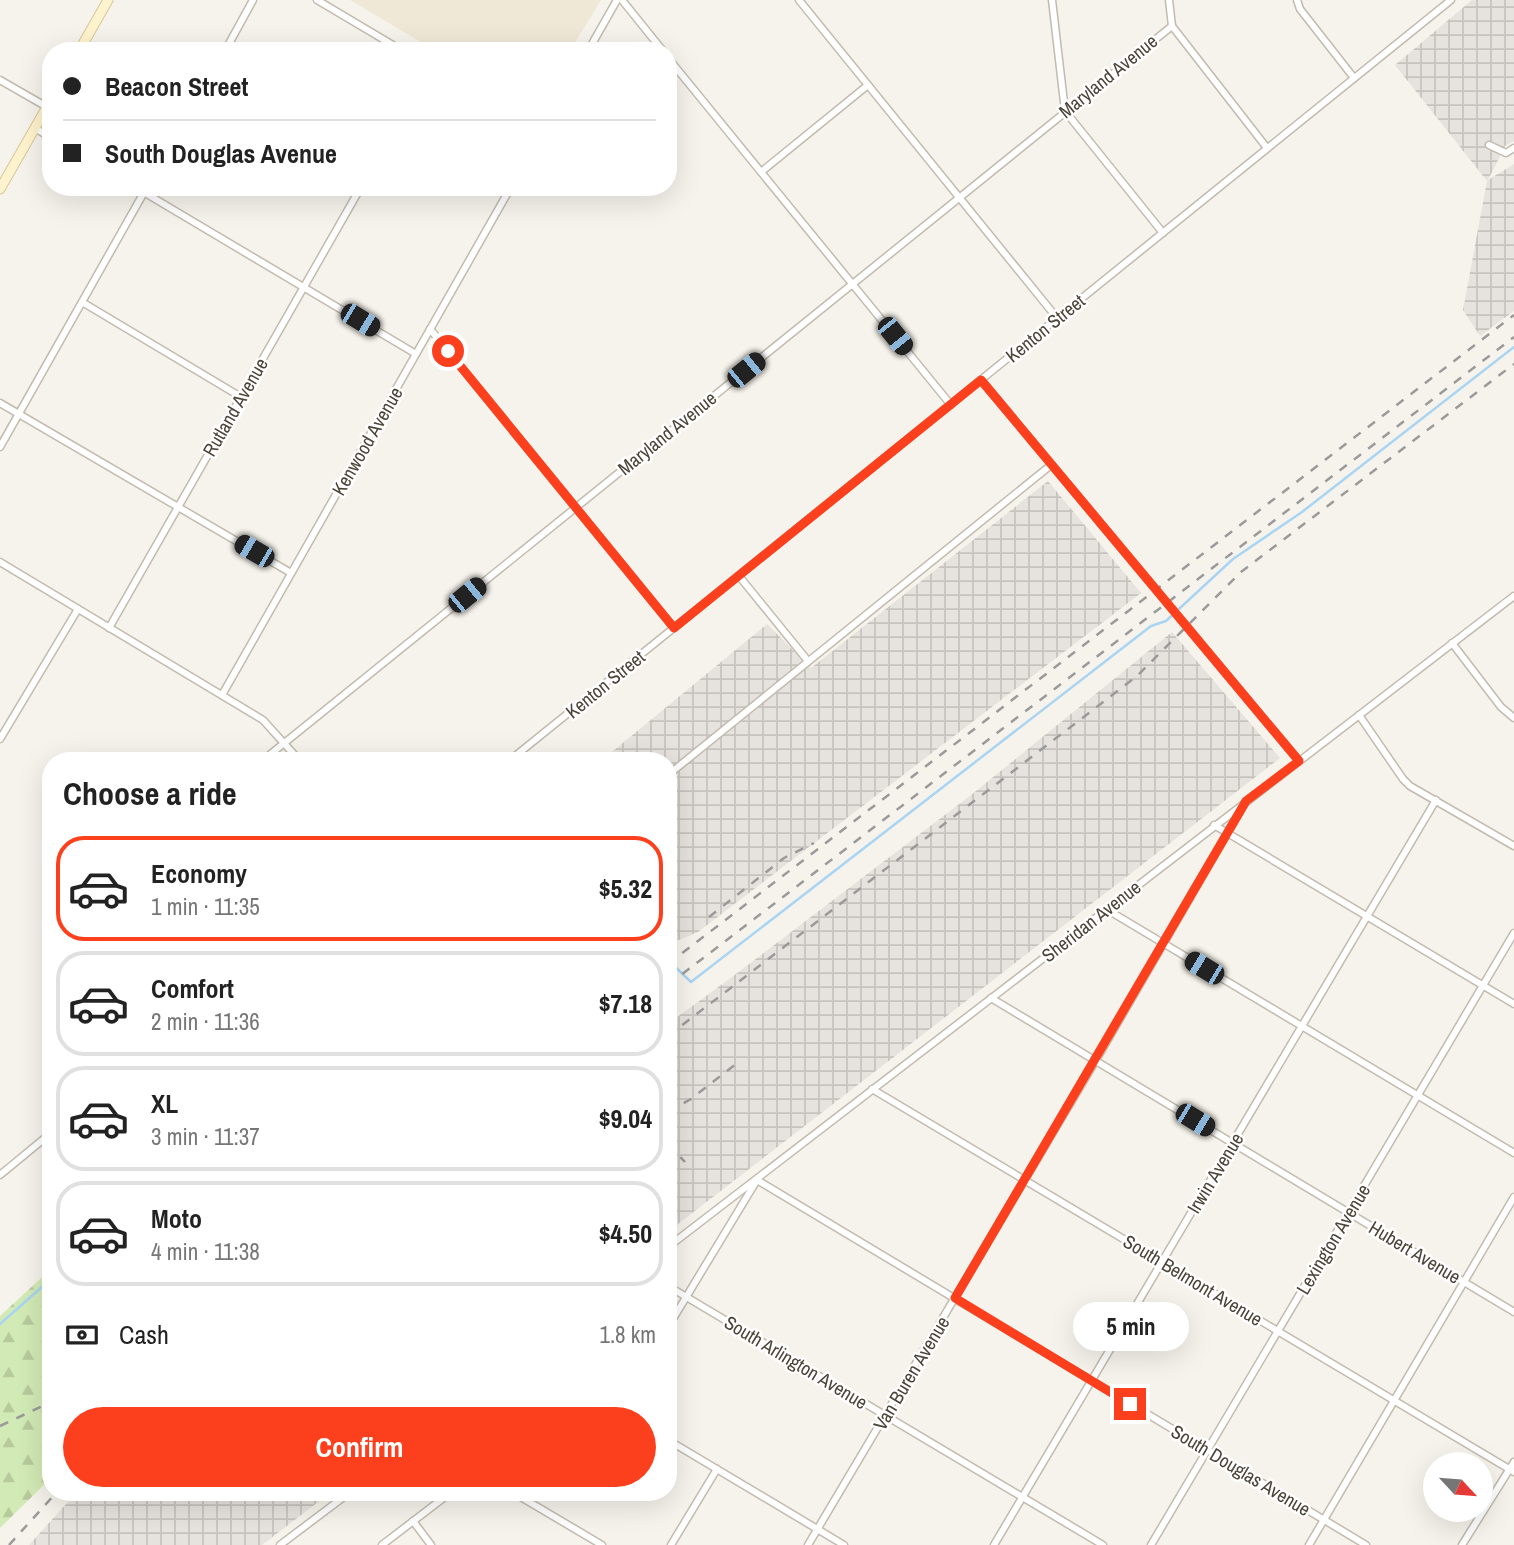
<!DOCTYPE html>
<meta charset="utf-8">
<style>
body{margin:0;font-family:"Archivo Narrow",sans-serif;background:#f6f6f6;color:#222;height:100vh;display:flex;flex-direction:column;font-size:26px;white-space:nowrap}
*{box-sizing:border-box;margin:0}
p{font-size:23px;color:#767676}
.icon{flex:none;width:38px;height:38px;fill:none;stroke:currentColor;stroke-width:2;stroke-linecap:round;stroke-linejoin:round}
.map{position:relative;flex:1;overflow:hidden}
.sheet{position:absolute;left:42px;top:752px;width:635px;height:749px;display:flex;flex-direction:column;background:#fff;border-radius:28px;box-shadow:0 7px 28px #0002}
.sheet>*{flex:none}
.top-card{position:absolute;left:42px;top:42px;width:635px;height:154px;border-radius:28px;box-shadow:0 7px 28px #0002;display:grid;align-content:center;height:154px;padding:0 21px;background:#fff}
.needle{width:46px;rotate:116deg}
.buttons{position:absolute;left:1423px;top:1452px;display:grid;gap:14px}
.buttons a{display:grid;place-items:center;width:70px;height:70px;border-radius:50%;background:#fff;box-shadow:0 7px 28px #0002;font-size:35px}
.end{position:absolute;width:32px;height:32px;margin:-16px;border:9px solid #fc3f1d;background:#fff;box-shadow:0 0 0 4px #fff}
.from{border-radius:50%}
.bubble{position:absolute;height:49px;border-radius:24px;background:#fff;box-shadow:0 7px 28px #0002;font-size:23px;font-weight:700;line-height:49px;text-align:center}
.car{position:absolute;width:21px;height:42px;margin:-21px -10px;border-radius:9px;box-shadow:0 0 5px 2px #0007;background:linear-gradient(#222 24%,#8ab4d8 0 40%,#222 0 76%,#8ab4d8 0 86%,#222 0)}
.top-card b{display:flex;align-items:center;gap:24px;height:66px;font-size:26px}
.top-card b+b{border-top:2px solid #e0e0e0}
.top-card i{width:18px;height:18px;background:#222}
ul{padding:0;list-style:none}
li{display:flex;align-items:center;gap:21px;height:105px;margin:0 14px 10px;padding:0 7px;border:4px solid #e0e0e0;border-radius:28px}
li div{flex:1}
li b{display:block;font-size:26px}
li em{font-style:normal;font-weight:700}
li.selected{border-color:#fc3f1d}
li>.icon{width:63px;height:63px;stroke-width:1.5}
h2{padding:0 21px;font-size:32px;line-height:84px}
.pay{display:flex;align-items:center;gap:18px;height:77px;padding:0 21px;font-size:26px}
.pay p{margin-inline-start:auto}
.action{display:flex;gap:14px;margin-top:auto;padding:14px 21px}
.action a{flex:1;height:80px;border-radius:42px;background:#fc3f1d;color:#fff;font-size:28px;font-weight:700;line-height:80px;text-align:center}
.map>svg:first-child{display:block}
.industrial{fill:url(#industrial-grid)}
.education{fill:#efe8d6}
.forest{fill:url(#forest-firs)}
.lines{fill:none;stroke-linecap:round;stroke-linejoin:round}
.stream{stroke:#a9d4f2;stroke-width:2.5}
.street-casing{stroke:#c2bbae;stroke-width:9}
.secondary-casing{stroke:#d6c79b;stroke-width:11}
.street{stroke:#fff;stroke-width:6}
.secondary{stroke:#fff3cd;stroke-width:9}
.rail{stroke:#9a9a9a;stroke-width:2.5;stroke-dasharray:9 9;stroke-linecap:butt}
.route{stroke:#fc3f1d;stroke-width:9}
.labels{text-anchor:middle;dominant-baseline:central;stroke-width:5;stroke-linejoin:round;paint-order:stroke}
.street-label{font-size:19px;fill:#4b4439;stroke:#fff}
</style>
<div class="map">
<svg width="1514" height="1545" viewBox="0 0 1514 1545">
<defs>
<pattern id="industrial-grid" width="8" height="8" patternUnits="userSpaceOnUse" patternTransform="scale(1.75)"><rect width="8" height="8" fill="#e6e2dd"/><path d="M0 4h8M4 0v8" fill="none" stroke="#c7c3be"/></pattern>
<pattern id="forest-firs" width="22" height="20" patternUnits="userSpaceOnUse" patternTransform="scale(1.75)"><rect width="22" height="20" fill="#d2eab5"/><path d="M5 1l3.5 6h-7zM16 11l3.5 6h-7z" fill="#b6ca9c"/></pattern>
</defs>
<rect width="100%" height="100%" fill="#f6f3ec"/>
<!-- industrial -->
<g class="industrial">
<polygon points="1472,0 1514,0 1514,141 1505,146 1488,180 1514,164 1514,311 1480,336 1463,310 1487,181 1395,65"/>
<polygon points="1048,481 1141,593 698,932 669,944 668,761 601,761 767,624 811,668"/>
<polygon points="1172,632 1280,758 669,1231 669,1023 732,977 971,795"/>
<polygon points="76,1493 330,1493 262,1545 29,1545"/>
</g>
<!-- education -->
<polygon class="education" points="350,0 601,0 570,51 436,51"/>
<!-- forest -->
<polygon class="forest" points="51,1269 51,1478 0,1528 0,1316"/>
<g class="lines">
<!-- stream -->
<g class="stream">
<polyline points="668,960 691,982 1151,626 1166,621 1233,559 1302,512 1514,347"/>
<polyline points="0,1324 51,1279"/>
</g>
<!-- street casing -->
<g class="street-casing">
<g id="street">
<polyline points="317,0 403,51"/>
<polyline points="622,0 663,51"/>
<polyline points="799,0 1057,318"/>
<polyline points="1052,0 1065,111 1163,233"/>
<polyline points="1169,0 1172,26 1267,148"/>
<polyline points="1297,0 1300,9 1354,78"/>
<polyline points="225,51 253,0"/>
<polyline points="588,51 617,0"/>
<polyline points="668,58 951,405"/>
<polyline points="0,80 47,107"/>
<polyline points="35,128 51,138"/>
<polyline points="1489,145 1506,153 1514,148"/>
<polyline points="761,172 868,85"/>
<polyline points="135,187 416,354"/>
<polyline points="82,302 241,397"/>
<polyline points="430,329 674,628"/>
<polyline points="981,380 1299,761"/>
<polyline points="0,403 291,573"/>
<polyline points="0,447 147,187"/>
<polyline points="0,562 263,720 300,761"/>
<polyline points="739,576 808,661"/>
<polyline points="109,628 361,187"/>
<polyline points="1452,643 1501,707 1514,718"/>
<polyline points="222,695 511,187"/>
<polyline points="1359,715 1403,779 1410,786 1514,846"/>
<polyline points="0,739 78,609"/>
<polyline points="262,761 1172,26"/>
<polyline points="509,761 1451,0"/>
<polyline points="668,775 1051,465"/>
<polyline points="1214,825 1514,1004"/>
<polyline points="1106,909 1514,1153"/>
<polyline points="991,998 1514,1312"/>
<polyline points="872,1089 1514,1472"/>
<polyline points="0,1175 51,1133"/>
<polyline points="668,1247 1514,596"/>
<polyline points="668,1286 1103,1545"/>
<polyline points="668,1327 757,1180 1366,1545"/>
<polyline points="668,1440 844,1545"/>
<polyline points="514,1493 602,1545"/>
<polyline points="413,1521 431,1545"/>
<polyline points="280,1545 349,1493"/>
<polyline points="382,1545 450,1493"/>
<polyline points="671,1545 717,1469"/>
<polyline points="808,1545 1096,1060 1245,803"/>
<polyline points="994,1545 1436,800"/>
<polyline points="1151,1545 1514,933"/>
<polyline points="1309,1545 1514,1197"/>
<polyline points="1462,1545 1514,1462"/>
</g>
</g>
<!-- secondary casing -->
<g class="secondary-casing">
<g id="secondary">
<polyline points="79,51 108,0"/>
<polyline points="0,189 51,100"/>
</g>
</g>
<!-- street -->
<use href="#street" class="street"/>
<!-- secondary -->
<use href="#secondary" class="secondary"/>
<!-- rail -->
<g class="rail">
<polyline points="709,917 784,858 814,843"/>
<polyline points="668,964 1514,315"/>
<polyline points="668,985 1514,337"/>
<polyline points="668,1036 1137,676 1241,572 1514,364"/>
<polyline points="668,1112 691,1099 741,1060"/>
<polyline points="668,1144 685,1162"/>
<polyline points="0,1426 51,1402"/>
<polyline points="9,1545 56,1493"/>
</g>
</g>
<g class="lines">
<!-- route -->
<polyline class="route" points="448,351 674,628 981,380 1299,761 1246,801 955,1298 1130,1404"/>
</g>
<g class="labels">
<!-- street labels -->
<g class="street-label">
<text transform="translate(1108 76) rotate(-39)">Maryland Avenue</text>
<text transform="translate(1045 328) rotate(-39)">Kenton Street</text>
<text transform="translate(235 407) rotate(-60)">Rutland Avenue</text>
<text transform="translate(667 433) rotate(-39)">Maryland Avenue</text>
<text transform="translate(367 441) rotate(-60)">Kenwood Avenue</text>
<text transform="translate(605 684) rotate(-39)">Kenton Street</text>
<text transform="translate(1091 921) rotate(-38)">Sheridan Avenue</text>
<text transform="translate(1215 1173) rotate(-59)">Irwin Avenue</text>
<text transform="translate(1333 1239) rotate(-59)">Lexington Avenue</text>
<text transform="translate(1415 1252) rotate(31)">Hubert Avenue</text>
<text transform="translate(1193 1280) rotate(31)">South Belmont Avenue</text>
<text transform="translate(796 1362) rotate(31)">South Arlington Avenue</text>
<text transform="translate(911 1373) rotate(-59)">Van Buren Avenue</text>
<text transform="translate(1241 1470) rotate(31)">South Douglas Avenue</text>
</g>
</g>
</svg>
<div class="buttons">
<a><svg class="needle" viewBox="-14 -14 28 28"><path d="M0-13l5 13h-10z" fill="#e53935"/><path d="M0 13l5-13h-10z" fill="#767676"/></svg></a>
</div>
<i class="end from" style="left:448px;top:351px"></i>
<i class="end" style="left:1130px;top:1404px"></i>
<div class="bubble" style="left:1073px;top:1302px;width:116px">5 min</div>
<i class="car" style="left:360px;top:320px;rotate:121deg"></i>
<i class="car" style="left:895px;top:336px;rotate:141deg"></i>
<i class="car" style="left:746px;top:370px;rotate:51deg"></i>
<i class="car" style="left:254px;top:551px;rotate:300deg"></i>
<i class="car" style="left:467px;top:595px;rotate:51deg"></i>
<i class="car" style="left:1204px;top:968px;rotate:301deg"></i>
<i class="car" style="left:1195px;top:1120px;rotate:121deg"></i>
<div class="top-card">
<b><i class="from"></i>Beacon Street</b>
<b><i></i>South Douglas Avenue</b>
</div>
<section class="sheet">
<h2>Choose a ride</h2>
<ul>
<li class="selected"><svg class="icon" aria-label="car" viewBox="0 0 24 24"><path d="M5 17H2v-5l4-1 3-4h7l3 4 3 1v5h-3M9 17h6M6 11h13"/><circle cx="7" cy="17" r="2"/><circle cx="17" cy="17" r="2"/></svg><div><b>Economy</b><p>1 min · 11:35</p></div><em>$5.32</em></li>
<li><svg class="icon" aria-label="car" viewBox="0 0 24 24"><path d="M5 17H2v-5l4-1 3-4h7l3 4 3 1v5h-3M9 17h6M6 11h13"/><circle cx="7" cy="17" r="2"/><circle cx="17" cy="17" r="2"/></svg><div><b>Comfort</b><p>2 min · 11:36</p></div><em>$7.18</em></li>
<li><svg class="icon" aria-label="car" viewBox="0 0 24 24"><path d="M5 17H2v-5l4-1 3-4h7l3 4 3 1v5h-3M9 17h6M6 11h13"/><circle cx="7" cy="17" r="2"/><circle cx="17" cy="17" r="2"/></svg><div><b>XL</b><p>3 min · 11:37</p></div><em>$9.04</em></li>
<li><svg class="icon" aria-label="car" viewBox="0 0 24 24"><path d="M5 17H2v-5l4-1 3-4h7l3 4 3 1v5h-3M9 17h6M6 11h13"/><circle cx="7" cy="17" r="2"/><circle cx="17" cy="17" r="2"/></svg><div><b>Moto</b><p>4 min · 11:38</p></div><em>$4.50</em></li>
</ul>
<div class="pay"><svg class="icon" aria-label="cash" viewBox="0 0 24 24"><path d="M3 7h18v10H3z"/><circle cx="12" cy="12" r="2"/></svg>Cash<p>1.8 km</p></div>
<div class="action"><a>Confirm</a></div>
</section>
</div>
